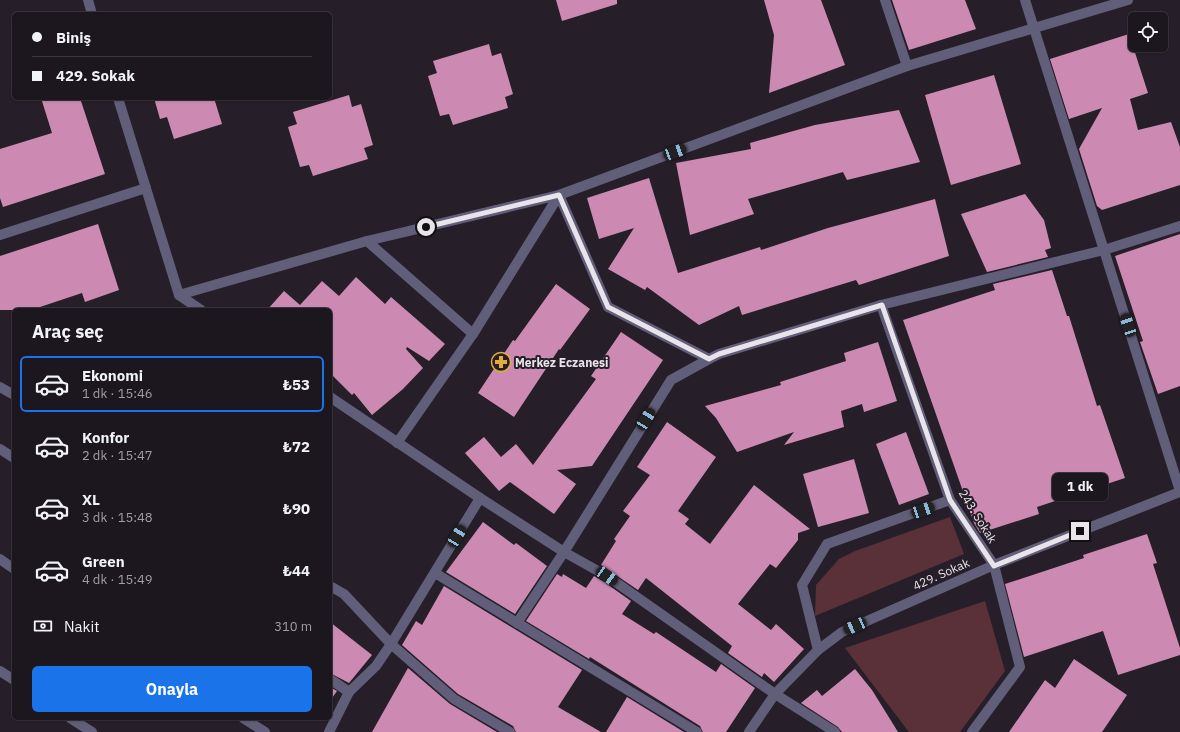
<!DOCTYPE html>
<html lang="tr">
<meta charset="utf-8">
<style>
body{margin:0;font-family:"IBM Plex Sans",sans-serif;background:#29242c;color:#f1f3f6;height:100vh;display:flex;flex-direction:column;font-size:15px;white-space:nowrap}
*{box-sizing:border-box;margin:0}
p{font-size:13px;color:#a09fa4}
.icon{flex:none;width:22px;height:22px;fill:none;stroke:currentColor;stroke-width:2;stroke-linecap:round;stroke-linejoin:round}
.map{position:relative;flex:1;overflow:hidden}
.side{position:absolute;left:12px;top:308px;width:320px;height:412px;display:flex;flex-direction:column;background:#1c171f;border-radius:6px;box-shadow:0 1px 3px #0004,0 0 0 1px #3a363d}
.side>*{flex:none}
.banner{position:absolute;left:12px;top:12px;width:320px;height:88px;border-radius:6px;box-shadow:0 1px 3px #0004,0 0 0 1px #3a363d;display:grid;align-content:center;height:88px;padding:0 20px;background:#1c171f}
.tools{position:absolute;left:1128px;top:12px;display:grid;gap:8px}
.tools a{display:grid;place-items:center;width:40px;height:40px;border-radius:6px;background:#1c171f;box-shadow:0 1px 3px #0004,0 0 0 1px #3a363d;font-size:20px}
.end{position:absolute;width:18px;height:18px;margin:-9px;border:5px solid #e9e4eb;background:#111;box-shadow:0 0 0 2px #111}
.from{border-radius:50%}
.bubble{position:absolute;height:28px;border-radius:6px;background:#1c171f;box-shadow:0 1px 3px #0004,0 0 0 1px #3a363d;font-size:13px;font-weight:700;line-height:28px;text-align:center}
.car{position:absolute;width:12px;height:24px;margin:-12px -6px;border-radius:5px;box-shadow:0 0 3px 1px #0007;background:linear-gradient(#222 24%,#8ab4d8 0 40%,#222 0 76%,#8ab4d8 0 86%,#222 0)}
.banner b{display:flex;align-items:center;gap:14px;height:38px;font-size:15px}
.banner b+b{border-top:1px solid #3a363d}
.banner i{width:10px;height:10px;background:#f1f3f6}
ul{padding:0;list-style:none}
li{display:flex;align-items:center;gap:12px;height:56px;margin:0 8px 6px;padding:0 12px;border:2px solid transparent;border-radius:6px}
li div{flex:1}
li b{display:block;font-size:15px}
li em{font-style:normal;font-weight:700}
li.active{border-color:#1a73e8}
li>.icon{width:36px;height:36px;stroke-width:1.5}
h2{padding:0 20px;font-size:18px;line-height:48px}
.pay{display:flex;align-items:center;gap:10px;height:44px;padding:0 20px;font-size:15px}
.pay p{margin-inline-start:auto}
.button{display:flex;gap:8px;margin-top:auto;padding:8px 20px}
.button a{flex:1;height:46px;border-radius:6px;background:#1a73e8;color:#fff;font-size:16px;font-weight:700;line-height:46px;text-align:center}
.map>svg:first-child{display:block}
.green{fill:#5a3039}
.building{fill:#cc8ab3}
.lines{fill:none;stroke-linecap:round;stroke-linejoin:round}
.minor{stroke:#615e79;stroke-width:10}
.tertiary{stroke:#615e79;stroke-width:10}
.route{stroke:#e9e4eb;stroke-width:5}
.labels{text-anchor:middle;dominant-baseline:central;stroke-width:4;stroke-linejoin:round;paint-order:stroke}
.poi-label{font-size:12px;font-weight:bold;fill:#e9e4eb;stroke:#261f29;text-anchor:start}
.street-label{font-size:12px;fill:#e9e4eb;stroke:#261f29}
</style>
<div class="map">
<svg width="1180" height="732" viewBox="0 0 1180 732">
<rect width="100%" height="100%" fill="#261f29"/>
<!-- green -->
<g class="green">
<polygon points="950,517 964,554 815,616 816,585 839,559 855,551"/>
<polygon points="985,601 1005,671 960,732 909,732 845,648"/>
</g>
<!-- building -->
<g class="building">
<polygon points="556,0 617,0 617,4 562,21"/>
<polygon points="764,0 821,0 845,65 769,93 774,35"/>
<polygon points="892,0 965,0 976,29 909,50"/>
<polygon points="1129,34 1148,93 1130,99 1138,130 1171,122 1180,147 1180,185 1102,210 1097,206 1079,149 1102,108 1069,119 1050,59"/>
<polygon points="489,44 492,56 501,53 513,94 505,97 508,108 453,125 449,114 440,116 428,76 437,73 433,61"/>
<polygon points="994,75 1021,164 951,185 925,95"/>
<polygon points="349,95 352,107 361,104 373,145 364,148 368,159 313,176 309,165 300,167 288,127 297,124 293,112"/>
<polygon points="41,98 80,98 105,174 3,207 0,198 0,149 52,133"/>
<polygon points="154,98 214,98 222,124 174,139 167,117 160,119"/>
<polygon points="899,110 920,162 847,180 843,172 748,199 754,214 690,235 676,163 751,149 750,143 815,125"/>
<polygon points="649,178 678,273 760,247 761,250 828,228 935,199 949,256 859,285 856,280 742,315 739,306 699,325 647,287 645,290 608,269 634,228 599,239 587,198"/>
<polygon points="1025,194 1044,220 1051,248 1045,250 1048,257 987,272 961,214"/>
<polygon points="98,224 119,290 85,302 82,293 31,310 0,310 0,256"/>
<polygon points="1180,234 1180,386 1158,394 1140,342 1143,341 1115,256"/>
<polygon points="1052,270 1067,316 1069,316 1097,406 1100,405 1125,478 1037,507 1039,514 980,533 974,523 903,320 995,290 993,284"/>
<polygon points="356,277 385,304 391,297 445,344 429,361 407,347 406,349 423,368 403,389 372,415 354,393 352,395 330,373 330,310 267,310 284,291 300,305 322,281 339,296"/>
<polygon points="556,284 590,309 560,350 559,349 514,417 478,393 513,340 515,341"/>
<polygon points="621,332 663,360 592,466 557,470 576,484 554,514 510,482 499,491 465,453 484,437 501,457 516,444 533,465 596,379 591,376"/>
<polygon points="878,342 897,401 864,412 862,404 841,411 844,427 784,445 794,432 737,452 716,418 705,406 781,385 780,382 846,361 844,353"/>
<polygon points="667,422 716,457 678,511 689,519 685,524 710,544 754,485 810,529 798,533 798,540 776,568 770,564 738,604 771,630 776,624 804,649 774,682 764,673 762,677 728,653 732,646 646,578 638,590 601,565 616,541 614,539 630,516 623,511 650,475 637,467"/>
<polygon points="906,432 929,494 899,505 876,444"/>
<polygon points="854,459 869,513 818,527 803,474"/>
<polygon points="483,522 514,545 516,543 547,566 515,614 446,572"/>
<polygon points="1147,534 1157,563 1153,564 1180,648 1180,655 1118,675 1103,631 1024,657 1005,584 1084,558 1083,555"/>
<polygon points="557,574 562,577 563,574 586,588 594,576 604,582 631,601 622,614 654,634 656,632 716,672 721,664 755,688 726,732 703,732 700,726 590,657 589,659 526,621"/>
<polygon points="444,586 582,670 558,707 601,732 516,732 513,726 458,694 402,645 416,621 422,625"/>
<polygon points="330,622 372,655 349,683 330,673"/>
<polygon points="1074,659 1127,695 1102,732 1009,732 1045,680 1055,688"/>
<polygon points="408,668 450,704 497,732 372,732"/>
<polygon points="855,669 872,690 898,732 842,732 838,727 801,703 817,690 822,696"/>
<polygon points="330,687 337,691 330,701"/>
<polygon points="627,697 684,732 606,732"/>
</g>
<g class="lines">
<!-- minor -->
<g class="minor">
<polyline points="88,0 92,14"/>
<polyline points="885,0 907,66"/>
<polyline points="118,98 179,295 367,241 559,195 907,66 1128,0"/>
<polyline points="0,235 146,188"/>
<polyline points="367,241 473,334 559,195 608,307 709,359"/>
<polyline points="179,295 201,310"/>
<polyline points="881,305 950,500 994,565 1020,667 972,732"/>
<polyline points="0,387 14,395"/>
<polyline points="330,397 480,498"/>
<polyline points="397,443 473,334"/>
<polyline points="0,449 14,458"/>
<polyline points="0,559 14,569"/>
<polyline points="435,573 697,732"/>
<polyline points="330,586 344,594 391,644 454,699 510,732"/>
<polyline points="517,623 564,552 607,576 775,694 835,732"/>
<polyline points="818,650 802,585 827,544 950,500"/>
<polyline points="0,671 14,680"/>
<polyline points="330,679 349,692"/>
<polyline points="70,718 92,732"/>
<polyline points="243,718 265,732"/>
<polyline points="329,732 349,692 376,666 391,644 480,498 564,552 671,380 709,359 719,354 881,305 1104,250 1180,226"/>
<polyline points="749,732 775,694 818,650 842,632 994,565 1180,492"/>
</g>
<!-- tertiary -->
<polyline class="tertiary" points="1025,0 1180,491"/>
</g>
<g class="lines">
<!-- route -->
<polyline class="route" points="426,227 559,195 608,307 709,359 719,354 882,305 950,500 994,566 1080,531"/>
</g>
<!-- icons -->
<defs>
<g id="pharmacy-ring" transform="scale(1)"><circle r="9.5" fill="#261f29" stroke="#e3ae35" stroke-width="1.5"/><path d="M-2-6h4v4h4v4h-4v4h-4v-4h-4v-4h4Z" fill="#e3ae35"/></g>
</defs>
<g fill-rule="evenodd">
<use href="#pharmacy-ring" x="501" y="362"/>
</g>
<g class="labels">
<!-- poi labels -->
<g class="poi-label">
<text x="515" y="362">Merkez Eczanesi</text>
</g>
<!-- street labels -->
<g class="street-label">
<text transform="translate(978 516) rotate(58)">243. Sokak</text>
<text transform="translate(941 574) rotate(-24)">429. Sokak</text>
</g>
</g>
</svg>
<div class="tools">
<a><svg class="icon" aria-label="locate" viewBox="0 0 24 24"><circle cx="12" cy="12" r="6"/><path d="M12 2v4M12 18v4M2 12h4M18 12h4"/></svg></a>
</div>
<i class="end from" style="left:426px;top:227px"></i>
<i class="end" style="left:1080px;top:531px"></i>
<div class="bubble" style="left:1052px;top:473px;width:56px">1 dk</div>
<i class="car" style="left:675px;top:152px;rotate:70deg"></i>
<i class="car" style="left:1128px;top:325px;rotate:342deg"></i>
<i class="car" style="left:646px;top:419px;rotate:32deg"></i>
<i class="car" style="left:923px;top:510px;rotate:71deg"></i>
<i class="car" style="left:457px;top:536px;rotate:31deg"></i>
<i class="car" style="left:607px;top:576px;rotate:125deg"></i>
<i class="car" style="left:855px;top:626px;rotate:246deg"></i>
<div class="banner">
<b><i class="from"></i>Biniş</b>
<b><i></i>429. Sokak</b>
</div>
<section class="side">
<h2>Araç seç</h2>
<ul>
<li class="active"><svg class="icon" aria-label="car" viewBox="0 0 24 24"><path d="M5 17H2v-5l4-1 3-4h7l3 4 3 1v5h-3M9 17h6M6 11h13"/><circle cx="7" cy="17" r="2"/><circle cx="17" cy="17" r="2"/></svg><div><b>Ekonomi</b><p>1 dk · 15:46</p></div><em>₺53</em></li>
<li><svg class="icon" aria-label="car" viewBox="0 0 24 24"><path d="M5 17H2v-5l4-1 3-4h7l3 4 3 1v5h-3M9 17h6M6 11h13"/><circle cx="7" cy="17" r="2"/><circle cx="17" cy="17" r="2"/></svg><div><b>Konfor</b><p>2 dk · 15:47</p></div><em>₺72</em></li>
<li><svg class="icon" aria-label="car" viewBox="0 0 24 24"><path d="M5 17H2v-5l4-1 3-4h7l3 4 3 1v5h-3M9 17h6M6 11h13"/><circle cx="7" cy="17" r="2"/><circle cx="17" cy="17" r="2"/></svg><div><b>XL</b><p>3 dk · 15:48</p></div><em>₺90</em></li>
<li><svg class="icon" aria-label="car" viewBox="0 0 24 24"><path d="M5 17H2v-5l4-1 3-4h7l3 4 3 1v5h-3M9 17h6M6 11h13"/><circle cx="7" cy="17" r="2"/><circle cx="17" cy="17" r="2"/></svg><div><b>Green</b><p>4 dk · 15:49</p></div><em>₺44</em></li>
</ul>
<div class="pay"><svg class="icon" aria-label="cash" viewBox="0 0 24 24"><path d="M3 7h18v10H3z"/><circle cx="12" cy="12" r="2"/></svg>Nakit<p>310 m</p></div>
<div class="button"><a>Onayla</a></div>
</section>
</div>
